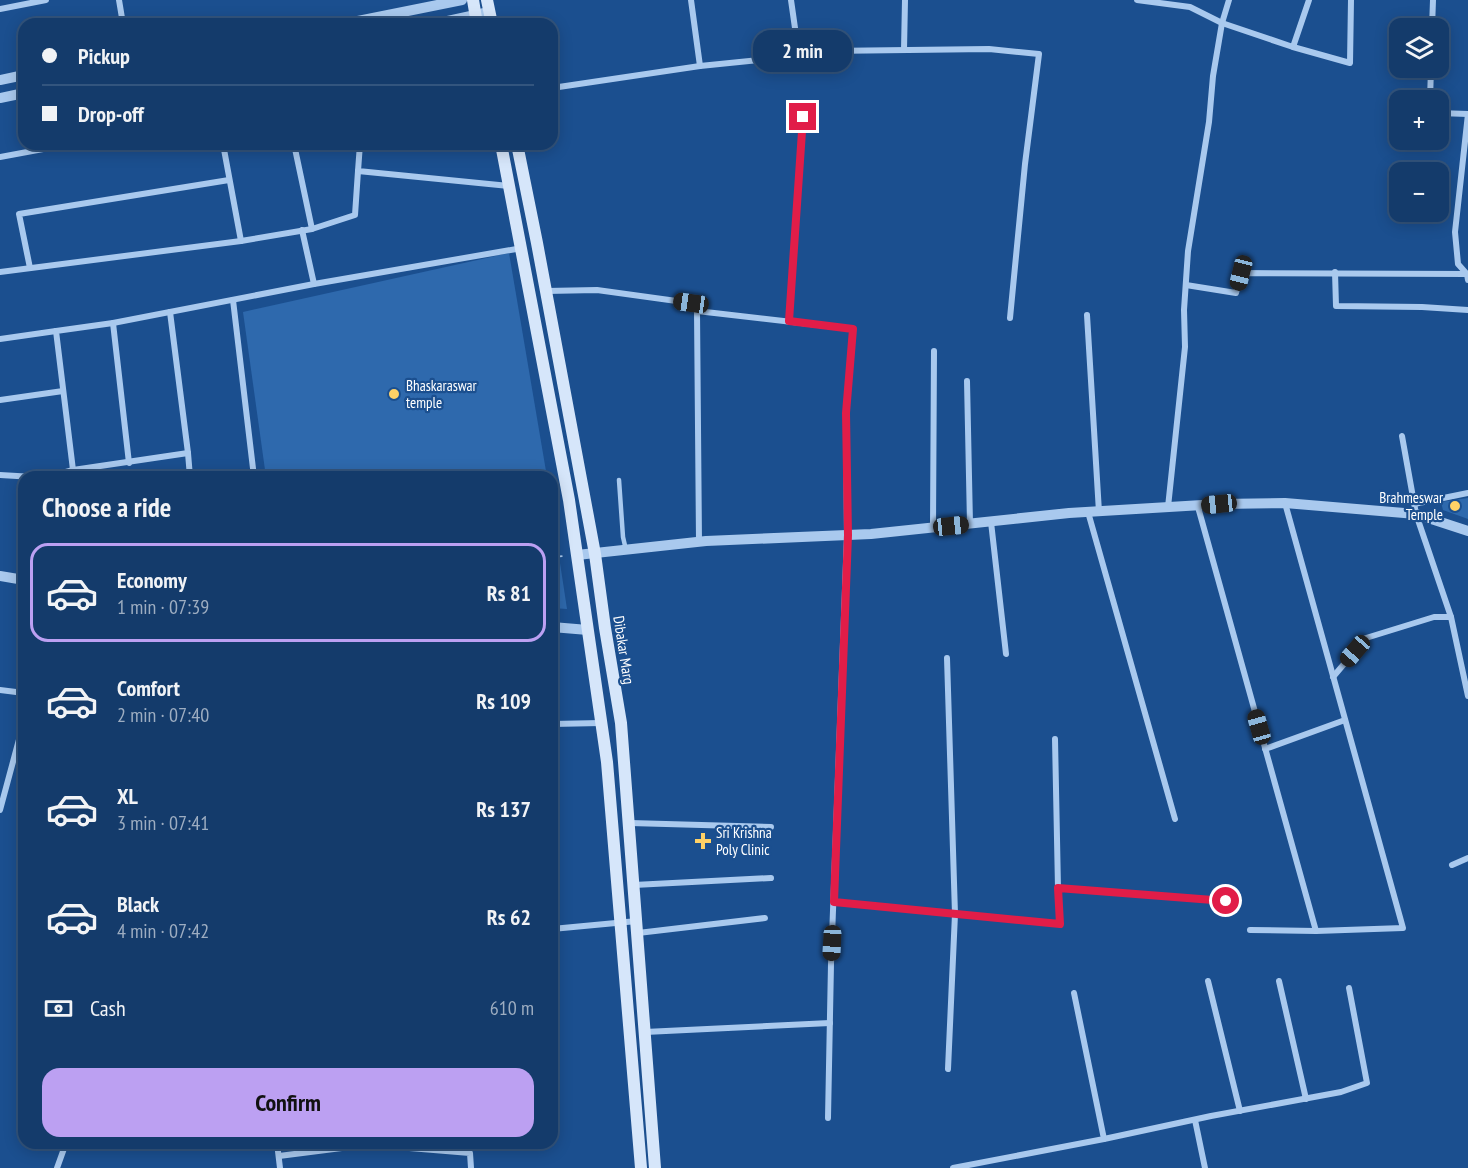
<!DOCTYPE html>
<meta charset="utf-8">
<style>
body{margin:0;font-family:"PT Sans Narrow",sans-serif;background:#214673;color:#f1f3f6;height:100vh;display:flex;flex-direction:column;font-size:22px;white-space:nowrap}
*{box-sizing:border-box;margin:0}
p{font-size:20px;color:#9dadc1}
.icon{flex:none;width:33px;height:33px;fill:none;stroke:currentColor;stroke-width:2;stroke-linecap:round;stroke-linejoin:round}
.map{position:relative;flex:1;overflow:hidden}
.panel{position:absolute;left:18px;top:471px;width:540px;height:678px;display:flex;flex-direction:column;background:#143b6b;border-radius:18px;box-shadow:0 3px 15px #0003,0 0 0 2px #33557e}
.panel>*{flex:none}
.guide{position:absolute;left:18px;top:18px;width:540px;height:132px;border-radius:18px;box-shadow:0 3px 15px #0003,0 0 0 2px #33557e;display:grid;align-content:center;height:132px;padding:0 24px;background:#143b6b}
.buttons{position:absolute;left:1389px;top:18px;display:grid;gap:12px}
.buttons a{display:grid;place-items:center;width:60px;height:60px;border-radius:12px;background:#143b6b;box-shadow:0 3px 15px #0003,0 0 0 2px #33557e;font-size:30px}
.end{position:absolute;width:27px;height:27px;margin:-14px;border:8px solid #e11d48;background:#fff;box-shadow:0 0 0 3px #fff}
.from{border-radius:50%}
.bubble{position:absolute;height:42px;border-radius:18px;background:#143b6b;box-shadow:0 3px 15px #0003,0 0 0 2px #33557e;font-size:20px;font-weight:700;line-height:42px;text-align:center}
.car{position:absolute;width:18px;height:36px;margin:-18px -9px;border-radius:8px;box-shadow:0 0 4px 2px #0007;background:linear-gradient(#222 24%,#8ab4d8 0 40%,#222 0 76%,#8ab4d8 0 86%,#222 0)}
.guide b{display:flex;align-items:center;gap:21px;height:57px;font-size:22px}
.guide b+b{border-top:2px solid #33557e}
.guide i{width:15px;height:15px;background:#f1f3f6}
ul{padding:0;list-style:none}
li{display:flex;align-items:center;gap:18px;height:99px;margin:0 12px 9px;padding:0 12px;border:3px solid transparent;border-radius:18px}
li div{flex:1}
li b{display:block;font-size:22px}
li em{font-style:normal;font-weight:700}
li.active{border-color:#bca0f2}
li>.icon{width:54px;height:54px;stroke-width:1.5}
h2{padding:0 24px;font-size:27px;line-height:72px}
.pay{display:flex;align-items:center;gap:15px;height:66px;padding:0 24px;font-size:22px}
.pay p{margin-inline-start:auto}
.button{display:flex;gap:12px;margin-top:auto;padding:12px 24px}
.button a{flex:1;height:69px;border-radius:18px;background:#bca0f2;color:#111;font-size:24px;font-weight:700;line-height:69px;text-align:center}
.map>svg:first-child{display:block}
.green{fill:#2e69ad}
.lines{fill:none;stroke-linecap:round;stroke-linejoin:round}
.path{stroke:#a9c9ee;stroke-width:2;stroke-dasharray:3 4.5;stroke-linecap:butt}
.service{stroke:#a9c9ee;stroke-width:4.5}
.minor{stroke:#a9c9ee;stroke-width:6}
.tertiary{stroke:#a9c9ee;stroke-width:10}
.secondary{stroke:#d6e6fa;stroke-width:12}
.route{stroke:#e11d48;stroke-width:8}
.poi-dot{fill:#ffd166;stroke:#1b4f8f;stroke-width:2}
.labels{text-anchor:middle;dominant-baseline:central;stroke-width:4.5;stroke-linejoin:round;paint-order:stroke}
.poi-label{font-size:15px;fill:#fff;stroke:#1b4f8f;text-anchor:start}
.street-label{font-size:15px;fill:#fff;stroke:#1b4f8f}
</style>
<div class="map">
<svg width="1468" height="1168" viewBox="0 0 1468 1168">
<rect width="100%" height="100%" fill="#1b4f8f"/>
<!-- green -->
<g class="green">
<polygon points="509,253 547,477 266,477 243,312"/>
<polygon points="1468,498 1468,519 1443,510 1441,502"/>
<polygon points="552,510 567,609 552,608"/>
</g>
<g class="lines">
<!-- path -->
<polyline class="path" points="552,557 564,556"/>
<!-- service -->
<polyline class="service" points="619,480 623,537 626,550"/>
<!-- minor -->
<g class="minor">
<polyline points="119,0 123,24"/>
<polyline points="691,0 700,66"/>
<polyline points="791,0 799,56"/>
<polyline points="1137,0 1190,7 1222,23 1293,47 1309,0"/>
<polyline points="0,9 46,0"/>
<polyline points="1432,28 1433,0"/>
<polyline points="1293,47 1350,63 1351,0"/>
<polyline points="904,50 905,0"/>
<polyline points="552,88 700,66 799,56 827,51 989,49 1039,54 1025,164 1010,318"/>
<polyline points="1430,100 1431,68"/>
<polyline points="1438,113 1468,114"/>
<polyline points="1468,114 1455,232 1458,264 1467,274 1468,280"/>
<polyline points="223,144 241,241"/>
<polyline points="294,144 312,229 355,215 358,171"/>
<polyline points="360,144 358,171 509,186"/>
<polyline points="0,157 70,144"/>
<polyline points="302,230 314,284"/>
<polyline points="30,268 19,214 229,180"/>
<polyline points="0,272 241,241 312,229"/>
<polyline points="1335,272 1336,306 1422,307 1468,310"/>
<polyline points="1186,285 1236,293 1241,273 1467,274"/>
<polyline points="546,291 597,290 691,303 697,311 699,542"/>
<polyline points="233,300 254,477"/>
<polyline points="697,311 853,329 846,413 847,535 831,964 828,1118"/>
<polyline points="1087,315 1099,512"/>
<polyline points="789,321 803,117"/>
<polyline points="113,323 314,284 522,248"/>
<polyline points="0,339 56,331"/>
<polyline points="967,381 970,524"/>
<polyline points="0,400 63,391"/>
<polyline points="188,453 190,477"/>
<polyline points="73,470 56,331 113,323 129,463"/>
<polyline points="0,475 34,477"/>
<polyline points="48,477 73,470 188,453 170,312"/>
<polyline points="1414,504 1468,493"/>
<polyline points="1168,507 1185,347 1184,310 1188,251 1209,122 1213,76 1222,23 1229,0"/>
<polyline points="1198,507 1316,931"/>
<polyline points="1088,512 1175,819"/>
<polyline points="991,522 1006,654"/>
<polyline points="933,528 934,351"/>
<polyline points="1451,617 1468,696"/>
<polyline points="947,658 955,914 948,1069"/>
<polyline points="1333,677 1366,638 1434,617 1451,617 1416,514 1402,436"/>
<polyline points="0,690 24,693"/>
<polyline points="552,724 601,723"/>
<polyline points="1265,749 1345,720"/>
<polyline points="0,810 24,721"/>
<polyline points="630,823 771,827"/>
<polyline points="1452,865 1468,858"/>
<polyline points="634,885 771,878"/>
<polyline points="1058,888 1226,901"/>
<polyline points="834,902 1060,924 1058,888 1055,739"/>
<polyline points="552,929 637,921"/>
<polyline points="1250,930 1316,931 1403,928 1285,503"/>
<polyline points="638,933 765,918"/>
<polyline points="1208,981 1240,1111"/>
<polyline points="1279,981 1306,1099"/>
<polyline points="645,1032 830,1023"/>
<polyline points="1195,1120 1205,1168"/>
<polyline points="1104,1139 1211,1116 1341,1092 1367,1083 1349,988"/>
<polyline points="277,1143 280,1168"/>
<polyline points="373,1145 470,1153 471,1168"/>
<polyline points="279,1156 373,1144"/>
<polyline points="57,1168 66,1143"/>
<polyline points="953,1168 1104,1139 1074,993"/>
</g>
<!-- tertiary -->
<g class="tertiary">
<polyline points="343,24 462,0"/>
<polyline points="434,24 489,12"/>
<polyline points="0,80 24,75"/>
<polyline points="0,98 24,93"/>
<polyline points="577,555 706,541 871,534 1069,513 1219,504 1285,503 1416,514 1468,531"/>
<polyline points="0,576 24,580"/>
<polyline points="552,627 588,630"/>
</g>
<!-- secondary -->
<g class="secondary">
<polyline points="473,0 477,24"/>
<polyline points="487,0 492,24"/>
<polyline points="501,144 569,500 607,762 641,1168"/>
<polyline points="517,144 537,243 595,554 605,628 621,723 655,1168"/>
</g>
</g>
<g class="lines">
<!-- route -->
<polyline class="route" points="803,117 789,321 853,329 846,413 848,535 834,902 1060,924 1058,888 1226,901"/>
</g>
<!-- markers -->
<g class="poi-dot">
<circle cx="394" cy="394" r="6"/>
<circle cx="1455" cy="506" r="6"/>
<path d="M700 832h6v6h6v6h-6v6h-6v-6h-6v-6h6z"/>
</g>
<g class="labels">
<!-- poi labels -->
<g class="poi-label">
<text x="406" y="385">Bhaskaraswar<tspan x="406" dy="17">temple</tspan></text>
<text x="1443" y="497" text-anchor="end">Brahmeswar<tspan x="1443" dy="17">Temple</tspan></text>
<text x="716" y="832">Sri Krishna<tspan x="716" dy="17">Poly Clinic</tspan></text>
</g>
<!-- street labels -->
<g class="street-label">
<text transform="translate(624 650) rotate(81)">Dibakar Marg</text>
</g>
</g>
</svg>
<div class="buttons">
<a><svg class="icon" aria-label="layers" viewBox="0 0 24 24"><path d="M12 4l9 5-9 5-9-5zM3 14l9 5 9-5"/></svg></a>
<a>+</a>
<a>−</a>
</div>
<i class="end from" style="left:1226px;top:901px"></i>
<i class="end" style="left:803px;top:117px"></i>
<div class="bubble" style="left:753px;top:30px;width:99px">2 min</div>
<i class="car" style="left:1241px;top:273px;rotate:194deg"></i>
<i class="car" style="left:691px;top:303px;rotate:278deg"></i>
<i class="car" style="left:1219px;top:504px;rotate:264deg"></i>
<i class="car" style="left:951px;top:526px;rotate:84deg"></i>
<i class="car" style="left:1355px;top:651px;rotate:221deg"></i>
<i class="car" style="left:1259px;top:727px;rotate:344deg"></i>
<i class="car" style="left:832px;top:943px;rotate:183deg"></i>
<div class="guide">
<b><i class="from"></i>Pickup</b>
<b><i></i>Drop-off</b>
</div>
<section class="panel">
<h2>Choose a ride</h2>
<ul>
<li class="active"><svg class="icon" aria-label="car" viewBox="0 0 24 24"><path d="M5 17H2v-5l4-1 3-4h7l3 4 3 1v5h-3M9 17h6M6 11h13"/><circle cx="7" cy="17" r="2"/><circle cx="17" cy="17" r="2"/></svg><div><b>Economy</b><p>1 min · 07:39</p></div><em>Rs 81</em></li>
<li><svg class="icon" aria-label="car" viewBox="0 0 24 24"><path d="M5 17H2v-5l4-1 3-4h7l3 4 3 1v5h-3M9 17h6M6 11h13"/><circle cx="7" cy="17" r="2"/><circle cx="17" cy="17" r="2"/></svg><div><b>Comfort</b><p>2 min · 07:40</p></div><em>Rs 109</em></li>
<li><svg class="icon" aria-label="car" viewBox="0 0 24 24"><path d="M5 17H2v-5l4-1 3-4h7l3 4 3 1v5h-3M9 17h6M6 11h13"/><circle cx="7" cy="17" r="2"/><circle cx="17" cy="17" r="2"/></svg><div><b>XL</b><p>3 min · 07:41</p></div><em>Rs 137</em></li>
<li><svg class="icon" aria-label="car" viewBox="0 0 24 24"><path d="M5 17H2v-5l4-1 3-4h7l3 4 3 1v5h-3M9 17h6M6 11h13"/><circle cx="7" cy="17" r="2"/><circle cx="17" cy="17" r="2"/></svg><div><b>Black</b><p>4 min · 07:42</p></div><em>Rs 62</em></li>
</ul>
<div class="pay"><svg class="icon" aria-label="cash" viewBox="0 0 24 24"><path d="M3 7h18v10H3z"/><circle cx="12" cy="12" r="2"/></svg>Cash<p>610 m</p></div>
<div class="button"><a>Confirm</a></div>
</section>
</div>
